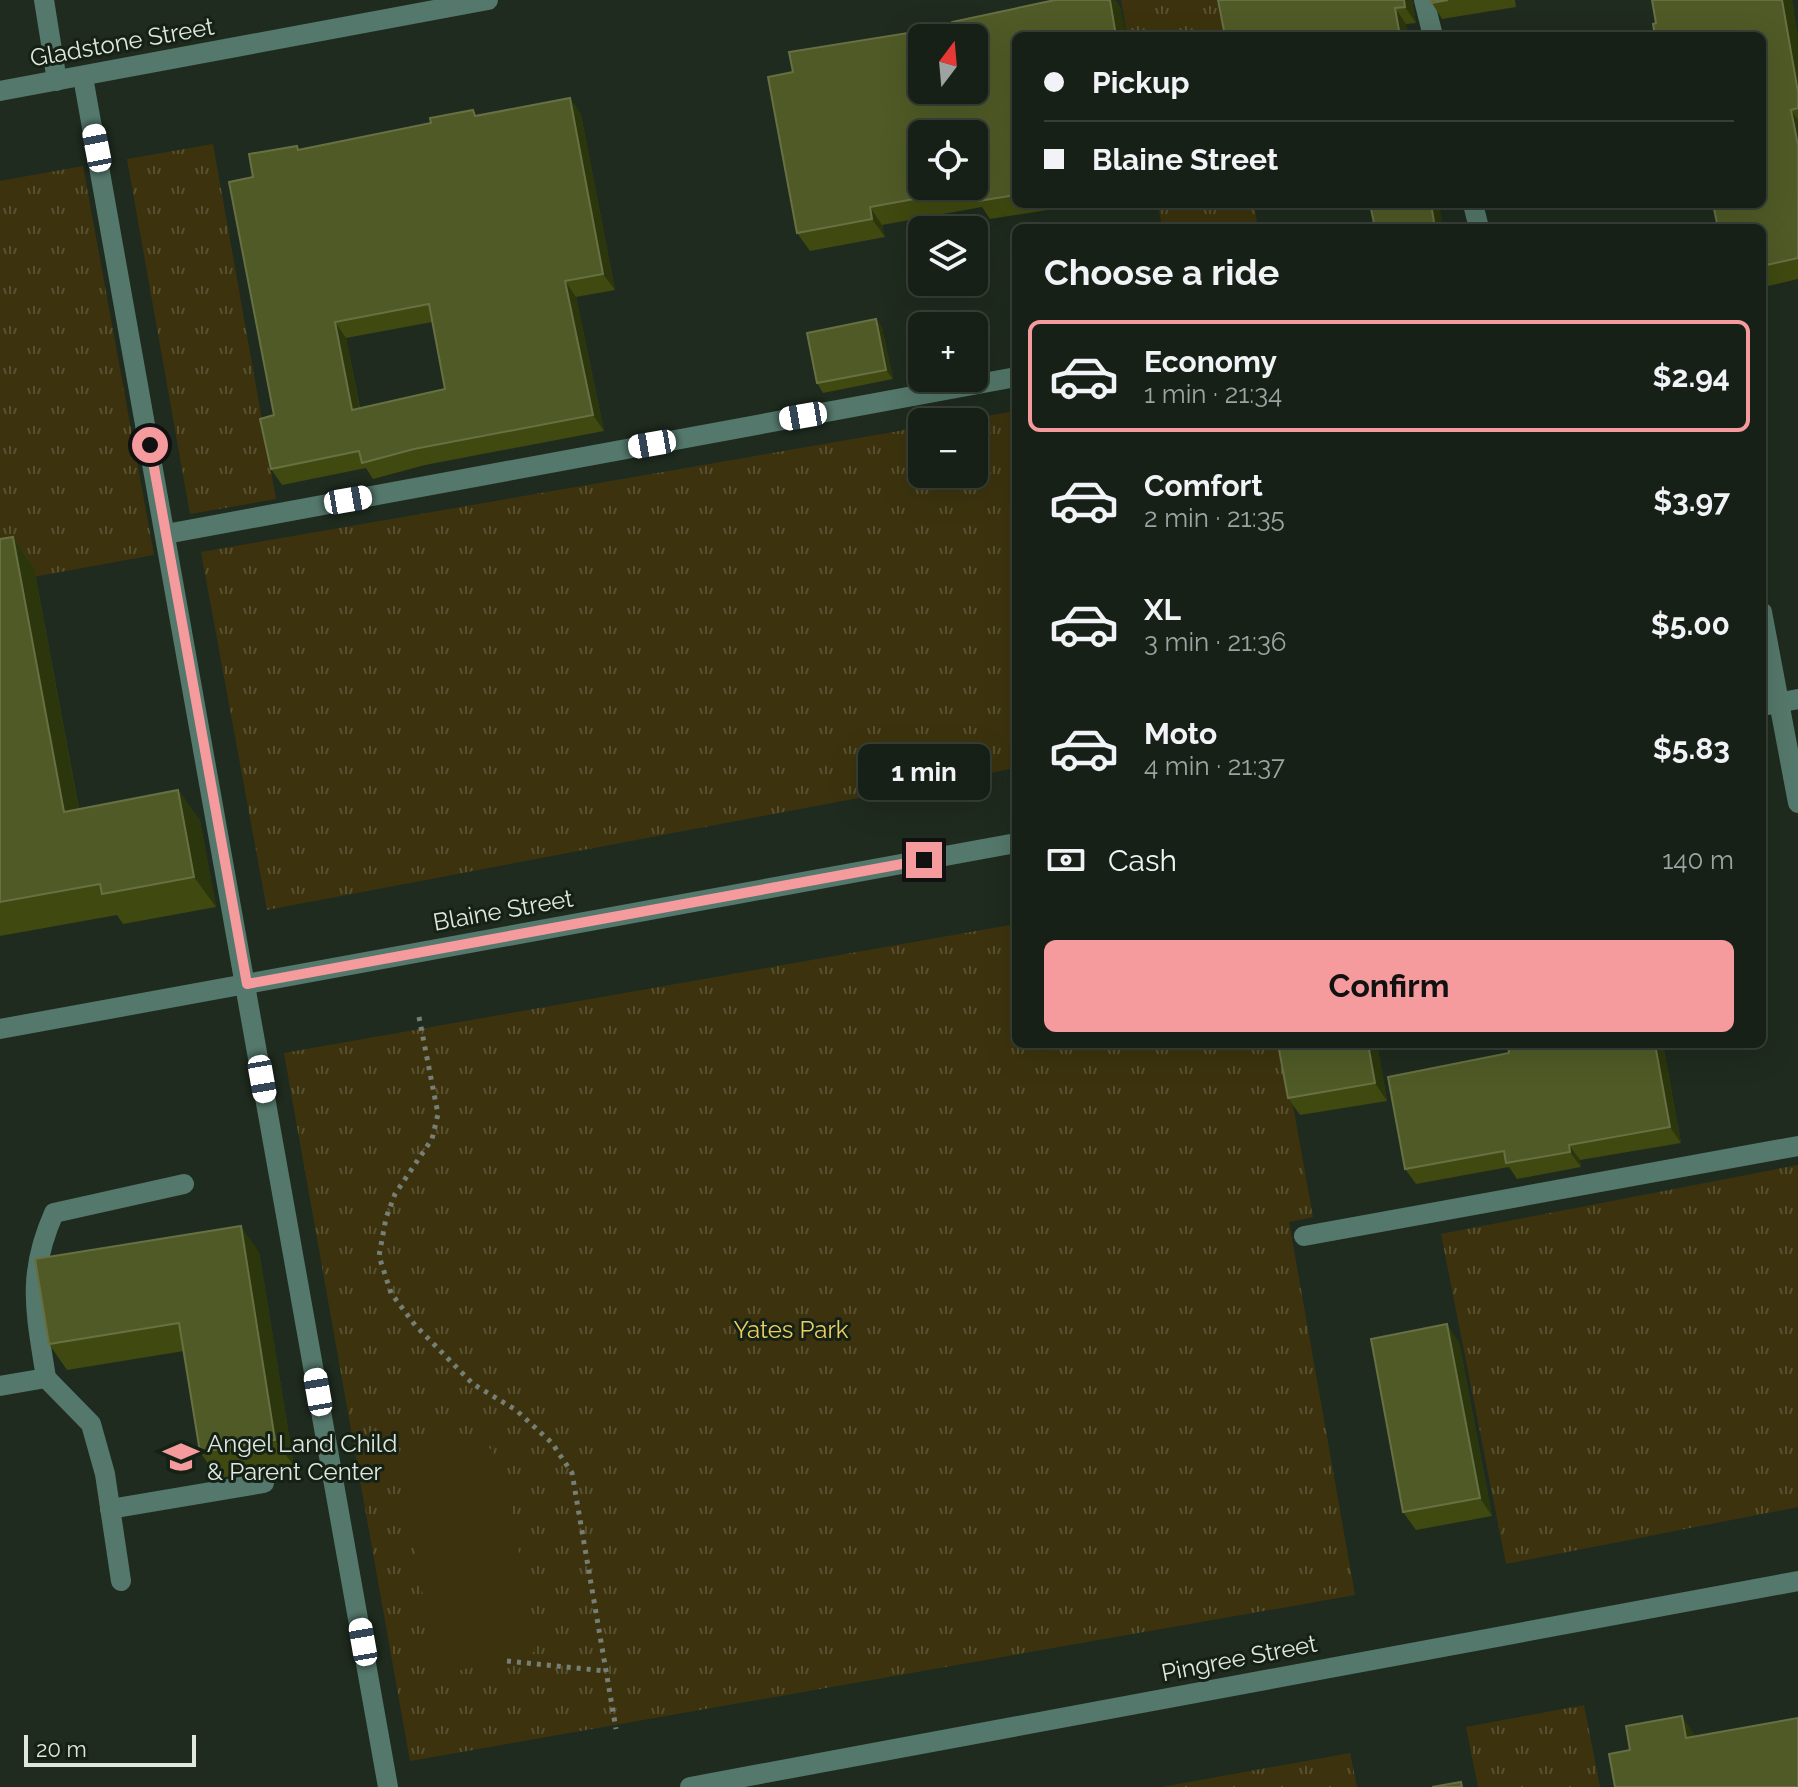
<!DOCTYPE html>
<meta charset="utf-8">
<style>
body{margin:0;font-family:Raleway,sans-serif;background:#242d24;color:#f1f3f6;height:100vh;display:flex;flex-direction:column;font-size:30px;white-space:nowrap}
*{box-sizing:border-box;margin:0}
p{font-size:26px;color:#9ea3a1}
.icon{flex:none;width:44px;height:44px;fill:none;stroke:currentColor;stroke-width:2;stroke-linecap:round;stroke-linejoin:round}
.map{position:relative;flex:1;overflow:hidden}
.sheet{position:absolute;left:1012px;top:224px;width:754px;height:824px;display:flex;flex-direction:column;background:#172017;border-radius:12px;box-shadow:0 8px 32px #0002,0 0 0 2px #363e36}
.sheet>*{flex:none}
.banner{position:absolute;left:1012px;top:32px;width:754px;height:176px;border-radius:12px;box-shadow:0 8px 32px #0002,0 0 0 2px #363e36;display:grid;align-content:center;height:176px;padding:0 32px;background:#172017}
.needle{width:52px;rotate:16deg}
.fabs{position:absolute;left:908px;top:24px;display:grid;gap:16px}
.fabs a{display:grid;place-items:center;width:80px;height:80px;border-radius:12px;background:#172017;box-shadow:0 8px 32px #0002,0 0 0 2px #363e36;font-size:40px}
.scale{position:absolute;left:24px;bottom:20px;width:172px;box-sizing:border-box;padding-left:8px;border:4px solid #dfe7df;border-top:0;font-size:22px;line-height:28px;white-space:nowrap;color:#dfe7df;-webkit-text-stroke:6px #152115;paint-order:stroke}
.end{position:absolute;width:36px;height:36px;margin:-18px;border:10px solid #f59b9e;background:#111;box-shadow:0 0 0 4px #111}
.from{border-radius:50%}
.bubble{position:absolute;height:56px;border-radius:12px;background:#172017;box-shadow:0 8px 32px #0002,0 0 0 2px #363e36;font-size:26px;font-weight:700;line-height:56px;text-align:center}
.car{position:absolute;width:24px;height:48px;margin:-24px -12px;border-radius:10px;box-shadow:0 0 6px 2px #0007;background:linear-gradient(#fff 24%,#345 0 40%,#fff 0 76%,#345 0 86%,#fff 0)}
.banner b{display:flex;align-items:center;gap:28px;height:76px;font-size:30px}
.banner b+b{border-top:2px solid #363e36}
.banner i{width:20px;height:20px;background:#f1f3f6}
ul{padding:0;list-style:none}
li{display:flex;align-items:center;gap:24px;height:112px;margin:0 16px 12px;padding:0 16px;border:4px solid transparent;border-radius:12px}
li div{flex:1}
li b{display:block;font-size:30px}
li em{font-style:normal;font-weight:700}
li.current{border-color:#f59b9e}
li>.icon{width:72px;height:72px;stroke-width:1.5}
h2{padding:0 32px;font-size:36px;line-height:96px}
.pay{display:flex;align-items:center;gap:20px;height:88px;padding:0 32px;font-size:30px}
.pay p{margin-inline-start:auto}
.cta{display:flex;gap:16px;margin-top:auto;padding:16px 32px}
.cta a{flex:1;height:92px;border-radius:12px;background:#f59b9e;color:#111;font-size:32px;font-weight:700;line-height:92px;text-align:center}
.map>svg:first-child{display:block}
.grass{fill:url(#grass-tufts)}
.pitch{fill:#3c330e}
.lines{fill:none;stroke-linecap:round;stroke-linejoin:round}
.path{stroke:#757f75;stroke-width:5;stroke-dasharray:4 6;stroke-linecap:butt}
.minor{stroke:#54786b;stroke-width:20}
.wall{fill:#3f4910;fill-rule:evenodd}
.shaded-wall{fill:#2b360c}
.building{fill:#505a26;stroke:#677043;stroke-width:2;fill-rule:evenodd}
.route{stroke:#f59b9e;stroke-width:10}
.labels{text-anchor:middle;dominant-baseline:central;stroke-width:6;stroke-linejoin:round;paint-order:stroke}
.street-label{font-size:24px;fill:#dfe7df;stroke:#152115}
.park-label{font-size:24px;fill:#edce62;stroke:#152115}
.poi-label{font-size:24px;fill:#dfe7df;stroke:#152115;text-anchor:start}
</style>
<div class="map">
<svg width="1798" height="1787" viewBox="0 0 1798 1787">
<defs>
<pattern id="grass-tufts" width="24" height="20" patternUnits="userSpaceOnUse" patternTransform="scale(2)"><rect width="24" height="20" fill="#3c330e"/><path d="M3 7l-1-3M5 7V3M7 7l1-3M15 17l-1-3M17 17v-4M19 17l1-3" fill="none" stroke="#585131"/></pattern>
</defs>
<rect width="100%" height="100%" fill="#1f2b1f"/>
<!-- grass -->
<g class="grass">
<polygon points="1121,0 1217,0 1224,36 1127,36"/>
<polygon points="213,144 276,499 190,514 127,159"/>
<polygon points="83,166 154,555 0,583 0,181"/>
<polygon points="1158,204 1254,204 1258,228 1162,228"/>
<polygon points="1016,411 1016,768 267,910 201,552 922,427 922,474 974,474 974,422 951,422"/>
<polygon points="1016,924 1016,1044 1282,1044 1313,1217 1289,1222 1355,1595 410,1761 284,1053"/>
<polygon points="1798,1165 1798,1507 1506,1564 1441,1234"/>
<polygon points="1584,1705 1600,1787 1478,1787 1466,1727"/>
<polygon points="1350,1753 1357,1787 1162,1787"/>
</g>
<!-- pitch -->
<polygon class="pitch" points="438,1431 480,1436 506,1469 534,1652 436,1676 402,1467 414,1449"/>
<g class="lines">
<!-- path -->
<g class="path">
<polyline points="419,1017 438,1114 432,1139 395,1194 386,1218 379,1256 391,1293 415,1325 473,1384 516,1410 552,1443 572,1473 616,1729"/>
<polyline points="507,1661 605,1671"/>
</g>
<!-- minor -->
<g class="minor">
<polyline points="44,0 57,81"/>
<polyline points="1424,0 1433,36"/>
<polyline points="83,77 388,1787"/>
<polyline points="0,91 488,0"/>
<polyline points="1473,204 1479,228"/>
<polyline points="166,534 1016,377"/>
<polyline points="1762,612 1798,803"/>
<polyline points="1762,706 1798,699"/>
<polyline points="0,1029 1016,843"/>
<polyline points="1304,1236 1798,1146"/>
<polyline points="46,1378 91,1424 105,1474 121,1581"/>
<path d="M0 1386 46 1378C36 1313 26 1276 54 1213L184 1184"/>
<polyline points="110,1509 264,1483"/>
<polyline points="690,1787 1798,1581"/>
</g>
</g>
<!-- wall -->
<g class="wall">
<polygon points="1055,0 1115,0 1120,7 1126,36 1016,36 1016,204 1085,204 990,219 982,207 882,225 885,237 810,251 797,233 793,72 952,26"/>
<polygon points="1218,0 1412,0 1416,23 1406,24"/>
<polygon points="1430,0 1515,0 1516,7 1442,19"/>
<polygon points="1652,0 1792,0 1798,38 1798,279 1768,286 1762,278 1762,204 1656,23"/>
<path d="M570 98 581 115 615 290 576 297 604 431 425 465 373 479 366 468 282 485 271 469 274 415 253 177 299 149ZM432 322 445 389 360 408 346 338Z"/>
<polygon points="876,319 882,328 893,379 823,393 817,383"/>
<polygon points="13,537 34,568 79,809 178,790 200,821 216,907 123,924 117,915 0,936 0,539"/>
<polygon points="1377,1044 1387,1101 1300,1115 1288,1098"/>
<polygon points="1663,1044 1681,1143 1580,1160 1581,1167 1517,1179 1509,1167 1416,1184 1405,1169"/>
<polygon points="259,1252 294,1466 218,1478 200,1452 184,1351 67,1370 49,1344"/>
<polygon points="1459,1342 1492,1516 1416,1530 1403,1512"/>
</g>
<!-- shaded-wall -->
<g class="shaded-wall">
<polygon points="1110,0 1115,0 1120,7 1126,36 1116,36"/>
<polygon points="1404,0 1412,0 1416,23 1405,7"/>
<polygon points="1782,0 1792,0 1798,38 1798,92"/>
<polygon points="1395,8 1406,24 1409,36 1400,36"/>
<polygon points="570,98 581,115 615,290 603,274"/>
<polygon points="1791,110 1798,120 1798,145"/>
<polygon points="1431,204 1439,204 1443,228 1435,228"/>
<polygon points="870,207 882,225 885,237 872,219"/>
<polygon points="565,281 576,297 604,431 593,415"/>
<polygon points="876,319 882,328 893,379 886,370"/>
<polygon points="335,322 346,338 363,426 352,410"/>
<polygon points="13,537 34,568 85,843 64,812"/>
<polygon points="178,790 200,821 216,907 194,877"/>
<polygon points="1368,1044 1377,1044 1387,1101 1375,1083"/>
<polygon points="1655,1044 1663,1044 1681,1143 1670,1127"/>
<polygon points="1569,1145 1580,1160 1581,1167 1570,1152"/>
<polygon points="241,1226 259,1252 294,1466 275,1440"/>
<polygon points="1447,1324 1459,1342 1492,1516 1480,1498"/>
<polygon points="1682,1716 1694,1734 1698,1755 1686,1738"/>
</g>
<!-- building -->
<g class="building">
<path d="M1055 0H1110L1116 36H1016V195L978 201 975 188 870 207 872 219 797 233 768 77 793 72 789 52 952 26V22ZM922 38H974V90H922ZM922 134H974V186H922Z"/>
<polygon points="1218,0 1404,0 1405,7 1395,8 1400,36 1225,36"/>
<polygon points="1430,0 1448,0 1431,3"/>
<polygon points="1652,0 1782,0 1798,92 1798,108 1791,110 1798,145 1798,258 1762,266 1762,228 1718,228 1713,204 1762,204 1762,36 1655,36 1653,24 1656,23"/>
<path d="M570 98 603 274 565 281 593 415 414 449 362 463 359 451 271 469 260 419 274 415 229 182 253 177 249 154 297 146 298 150 431 123 430 118 473 110 475 116ZM429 304 445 389 352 410 335 322Z"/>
<polygon points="1370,204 1431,204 1435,228 1375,228"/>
<polygon points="876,319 886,370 817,383 807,333"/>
<polygon points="13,537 64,812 178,790 194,877 102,894 100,884 0,902 0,539"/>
<polygon points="1278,1044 1368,1044 1375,1083 1288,1098"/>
<polygon points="1508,1044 1655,1044 1670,1127 1569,1145 1570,1152 1506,1163 1504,1151 1405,1169 1388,1077 1509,1053"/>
<polygon points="241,1226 275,1440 200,1452 179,1323 49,1344 35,1259"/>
<polygon points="1447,1324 1480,1498 1403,1512 1371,1339"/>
<polygon points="1682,1716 1686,1738 1798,1718 1798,1787 1615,1787 1609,1754 1630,1750 1626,1726"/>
<polygon points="1461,1782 1462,1787 1432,1787"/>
</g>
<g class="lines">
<!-- route -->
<polyline class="route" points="150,445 247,984 924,860"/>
</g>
<!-- icons -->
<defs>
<g id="school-bare" transform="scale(2.76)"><path d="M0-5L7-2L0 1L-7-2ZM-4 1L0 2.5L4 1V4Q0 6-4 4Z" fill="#f59b9e" stroke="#152115" stroke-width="2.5" paint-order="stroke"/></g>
</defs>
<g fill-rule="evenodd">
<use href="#school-bare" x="181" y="1457"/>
</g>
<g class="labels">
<!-- street labels -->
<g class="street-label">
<text transform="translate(122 42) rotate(-10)">Gladstone Street</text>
<text transform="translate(503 910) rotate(-10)">Blaine Street</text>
<text transform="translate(1239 1658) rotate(-11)">Pingree Street</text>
</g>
<!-- park labels -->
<g class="park-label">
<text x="791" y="1329">Yates Park</text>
</g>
<!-- poi labels -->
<g class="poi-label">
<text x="207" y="1443">Angel Land Child<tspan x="207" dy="28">&amp; Parent Center</tspan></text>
</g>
</g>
</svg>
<div class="fabs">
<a><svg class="needle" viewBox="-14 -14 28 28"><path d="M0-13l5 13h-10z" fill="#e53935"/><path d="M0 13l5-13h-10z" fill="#9ea3a1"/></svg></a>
<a><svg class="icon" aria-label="locate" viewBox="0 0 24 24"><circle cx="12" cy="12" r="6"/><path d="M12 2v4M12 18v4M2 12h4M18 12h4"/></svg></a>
<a><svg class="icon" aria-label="layers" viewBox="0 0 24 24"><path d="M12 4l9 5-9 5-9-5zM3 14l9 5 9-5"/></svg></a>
<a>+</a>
<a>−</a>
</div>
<div class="scale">20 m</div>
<i class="end from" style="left:150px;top:445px"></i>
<i class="end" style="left:924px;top:860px"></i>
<div class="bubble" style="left:858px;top:744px;width:132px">1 min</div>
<i class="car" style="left:97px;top:148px;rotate:349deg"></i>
<i class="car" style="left:803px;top:416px;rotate:260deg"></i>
<i class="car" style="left:652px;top:444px;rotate:260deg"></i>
<i class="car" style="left:348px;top:500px;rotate:80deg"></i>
<i class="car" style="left:262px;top:1079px;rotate:170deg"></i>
<i class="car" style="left:318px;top:1392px;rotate:350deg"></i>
<i class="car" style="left:363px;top:1642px;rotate:350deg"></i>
<div class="banner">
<b><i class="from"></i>Pickup</b>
<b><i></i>Blaine Street</b>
</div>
<section class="sheet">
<h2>Choose a ride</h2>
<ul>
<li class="current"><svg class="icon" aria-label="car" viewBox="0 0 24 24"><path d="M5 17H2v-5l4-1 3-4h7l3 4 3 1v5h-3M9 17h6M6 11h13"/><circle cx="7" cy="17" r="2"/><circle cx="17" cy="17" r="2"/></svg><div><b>Economy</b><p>1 min · 21:34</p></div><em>$2.94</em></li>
<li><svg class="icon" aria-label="car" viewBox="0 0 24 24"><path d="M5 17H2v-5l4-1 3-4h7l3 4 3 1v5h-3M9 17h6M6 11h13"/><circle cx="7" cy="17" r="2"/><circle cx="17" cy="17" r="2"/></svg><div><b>Comfort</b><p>2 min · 21:35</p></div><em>$3.97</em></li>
<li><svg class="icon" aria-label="car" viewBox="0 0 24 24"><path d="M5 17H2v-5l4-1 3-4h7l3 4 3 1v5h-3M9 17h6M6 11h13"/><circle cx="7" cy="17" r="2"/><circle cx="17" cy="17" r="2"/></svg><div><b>XL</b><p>3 min · 21:36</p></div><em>$5.00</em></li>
<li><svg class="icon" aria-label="car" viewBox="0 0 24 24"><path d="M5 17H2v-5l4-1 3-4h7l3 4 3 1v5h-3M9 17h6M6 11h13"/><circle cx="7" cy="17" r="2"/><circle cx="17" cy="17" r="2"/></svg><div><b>Moto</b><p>4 min · 21:37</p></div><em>$5.83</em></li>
</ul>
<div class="pay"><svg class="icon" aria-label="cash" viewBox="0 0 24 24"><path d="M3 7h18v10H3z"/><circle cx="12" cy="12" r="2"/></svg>Cash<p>140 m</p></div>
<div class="cta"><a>Confirm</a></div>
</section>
</div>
